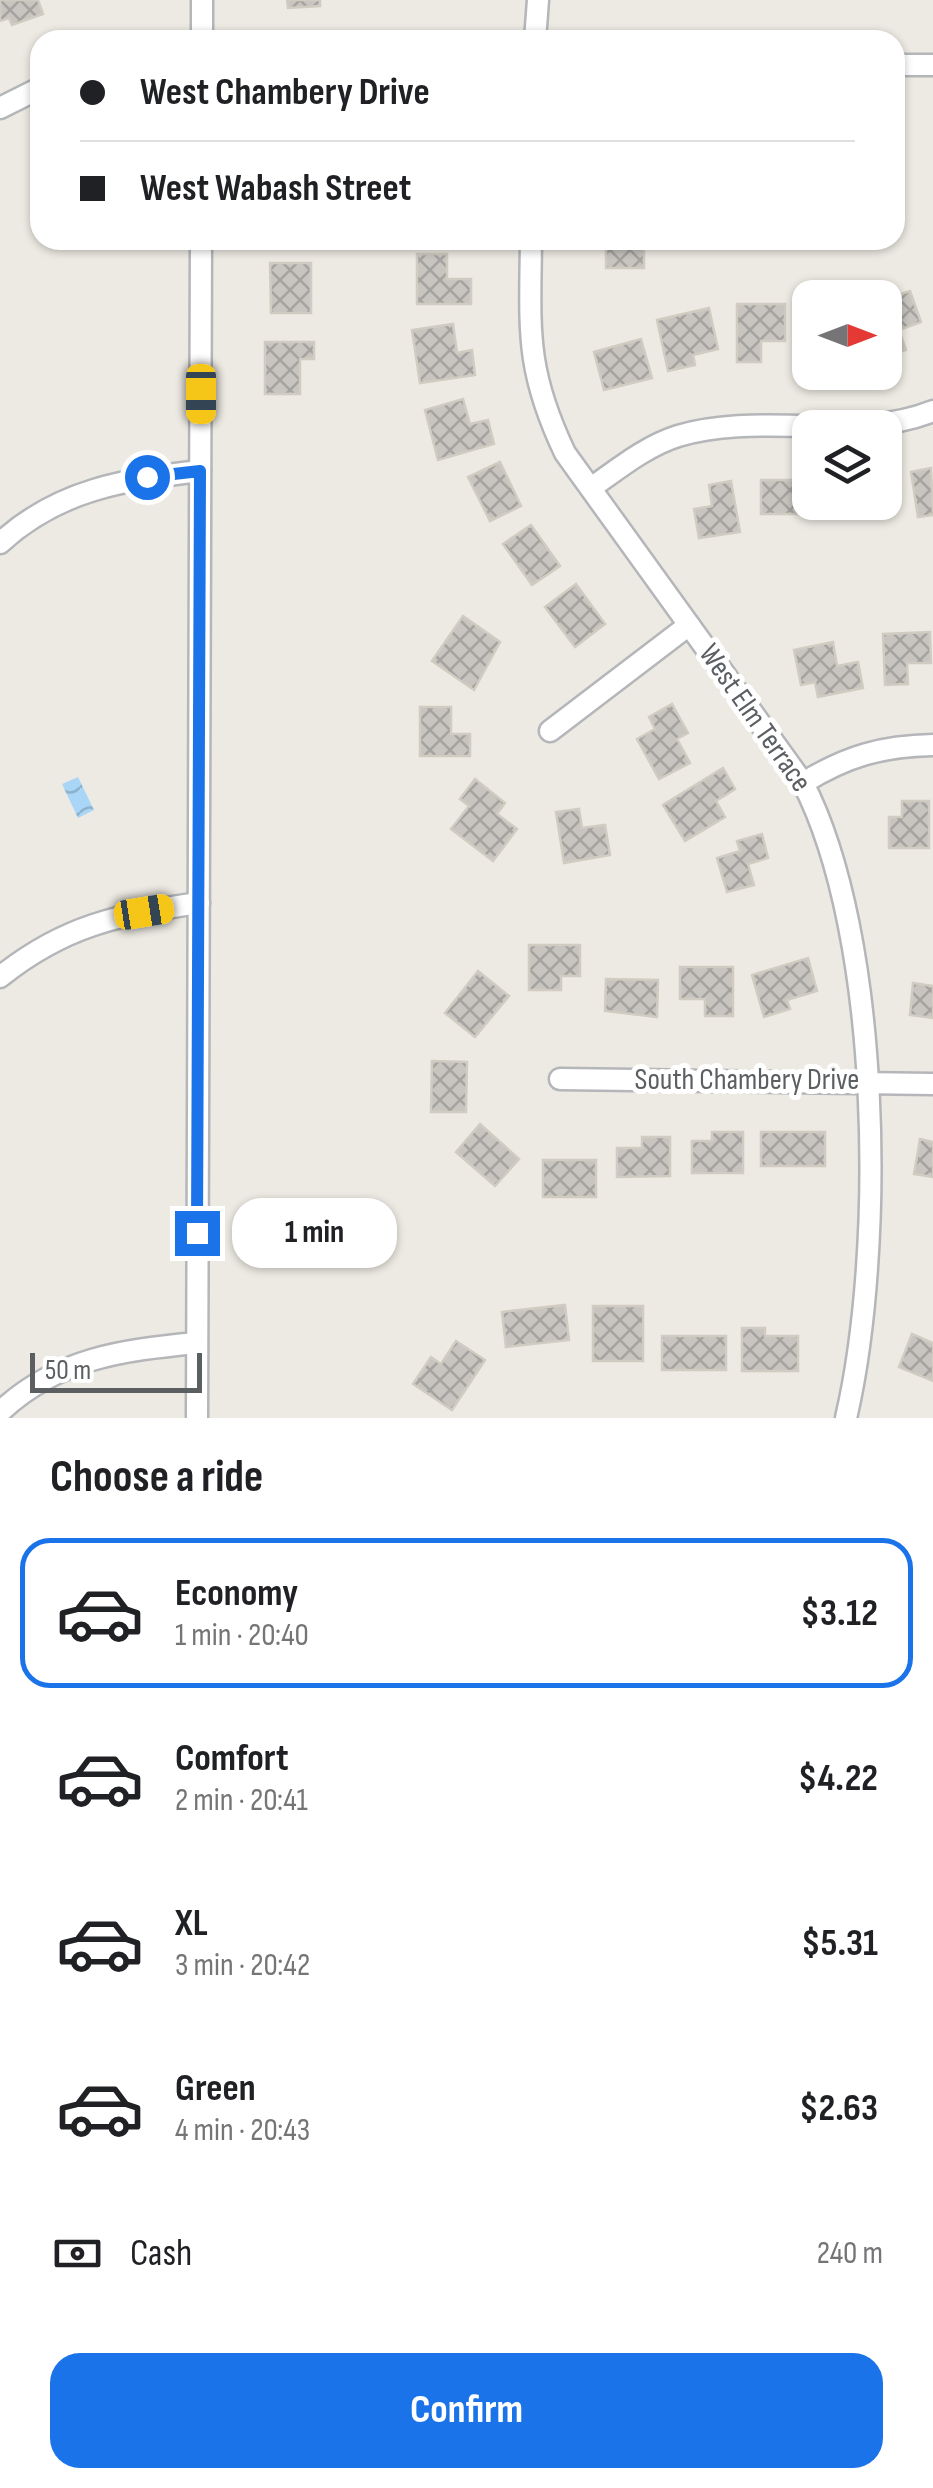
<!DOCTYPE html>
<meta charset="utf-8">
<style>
body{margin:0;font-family:"Sofia Sans Condensed",sans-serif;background:#f2f2f2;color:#202124;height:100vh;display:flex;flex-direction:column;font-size:38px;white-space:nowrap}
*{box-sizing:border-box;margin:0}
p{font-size:32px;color:#757577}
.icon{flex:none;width:55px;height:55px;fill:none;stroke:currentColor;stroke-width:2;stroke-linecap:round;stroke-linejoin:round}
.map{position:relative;height:1418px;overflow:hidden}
.panel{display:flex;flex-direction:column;background:#fff;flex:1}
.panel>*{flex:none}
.banner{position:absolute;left:30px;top:30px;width:875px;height:220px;border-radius:30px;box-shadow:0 2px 8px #0004;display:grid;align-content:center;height:220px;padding:0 50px;background:#fff}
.needle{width:65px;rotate:90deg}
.fabs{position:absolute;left:792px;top:280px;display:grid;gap:20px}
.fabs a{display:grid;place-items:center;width:110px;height:110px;border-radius:20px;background:#fff;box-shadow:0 2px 8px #0004;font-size:50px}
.scale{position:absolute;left:30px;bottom:25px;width:172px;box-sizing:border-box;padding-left:10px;border:5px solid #5b5f62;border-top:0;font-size:28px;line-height:35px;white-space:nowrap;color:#5b5f62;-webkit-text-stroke:8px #fff;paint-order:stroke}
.end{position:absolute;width:45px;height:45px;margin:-22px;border:12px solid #1a73e8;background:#fff;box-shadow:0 0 0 5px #fff}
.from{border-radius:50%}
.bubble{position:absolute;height:70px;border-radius:30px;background:#fff;box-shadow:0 2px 8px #0004;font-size:32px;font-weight:700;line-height:70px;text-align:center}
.car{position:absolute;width:30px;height:60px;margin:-30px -15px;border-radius:12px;box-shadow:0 0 8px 2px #0007;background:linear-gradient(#f5c518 24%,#345 0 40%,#f5c518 0 76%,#345 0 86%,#f5c518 0)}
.banner b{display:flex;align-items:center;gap:35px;height:95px;font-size:38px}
.banner b+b{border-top:2px solid #e0e0e0}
.banner i{width:25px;height:25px;background:#202124}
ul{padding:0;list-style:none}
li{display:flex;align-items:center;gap:30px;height:150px;margin:0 20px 15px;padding:0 30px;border:5px solid transparent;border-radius:30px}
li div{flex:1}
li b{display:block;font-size:38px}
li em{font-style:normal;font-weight:700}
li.on{border-color:#1a73e8}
li>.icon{width:90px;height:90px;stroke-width:1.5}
h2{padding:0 50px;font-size:45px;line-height:120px}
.pay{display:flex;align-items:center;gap:25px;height:110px;padding:0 50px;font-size:38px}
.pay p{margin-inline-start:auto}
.button{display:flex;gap:20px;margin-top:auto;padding:20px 50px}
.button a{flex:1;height:115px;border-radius:30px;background:#1a73e8;color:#fff;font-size:40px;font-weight:700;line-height:115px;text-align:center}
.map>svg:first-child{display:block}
.water{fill:url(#water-waves)}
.building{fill:url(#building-cross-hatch);stroke:#d1ccc2;stroke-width:2.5}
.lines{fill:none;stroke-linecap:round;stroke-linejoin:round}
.minor-casing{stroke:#b4b6b9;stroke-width:25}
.minor{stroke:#fff;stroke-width:20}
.route{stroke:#1a73e8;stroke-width:12}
.labels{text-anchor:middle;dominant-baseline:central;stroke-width:10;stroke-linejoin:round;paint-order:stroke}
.street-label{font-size:30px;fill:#5b5f62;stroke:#fff}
</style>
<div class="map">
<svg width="933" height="1418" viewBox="0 0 933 1418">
<defs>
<pattern id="water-waves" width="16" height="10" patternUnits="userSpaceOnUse" patternTransform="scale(2.5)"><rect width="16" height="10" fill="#a9d6f7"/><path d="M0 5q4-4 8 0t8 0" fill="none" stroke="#8db1cb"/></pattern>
<pattern id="building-cross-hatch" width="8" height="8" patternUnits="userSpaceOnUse" patternTransform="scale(2.5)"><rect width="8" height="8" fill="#c8c5c0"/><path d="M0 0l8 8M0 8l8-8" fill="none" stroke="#a5a39f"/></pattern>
</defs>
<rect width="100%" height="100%" fill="#edeae3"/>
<!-- water -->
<polygon class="water" points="78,777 94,810 78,818 62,784"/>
<!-- building -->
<g class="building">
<polygon points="0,0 38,0 43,14 12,25 9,18 0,21"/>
<polygon points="287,0 320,0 320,6 288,8"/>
<rect x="895" y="118" width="3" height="53"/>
<rect x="270" y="240" width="40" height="4"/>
<rect x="606" y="240" width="38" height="28"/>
<polygon points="417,254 447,254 447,279 471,279 471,304 417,304"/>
<polygon points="270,263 311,263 311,313 271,313"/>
<polygon points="910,291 921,322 899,330 906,350 887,356 885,299"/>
<polygon points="737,304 785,304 785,341 761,341 761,362 737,362"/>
<polygon points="709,308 718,349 693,355 695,365 668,371 657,320"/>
<rect x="804" y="314" width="6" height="40"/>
<polygon points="453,324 457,353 472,350 475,375 420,383 412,330"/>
<polygon points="641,339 652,378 604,390 594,352"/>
<polygon points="265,342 314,342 314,359 300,359 300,394 265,394"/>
<polygon points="463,399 470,424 488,420 494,444 438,460 425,410"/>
<polygon points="500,462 521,506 490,521 468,477"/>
<polygon points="931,468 933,515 918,517 911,472"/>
<polygon points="761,480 810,480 811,514 761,514"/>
<polygon points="731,481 740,532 699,538 694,509 712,506 709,485"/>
<rect x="832" y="502" width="51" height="13"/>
<polygon points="531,525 560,566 532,585 503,544"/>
<polygon points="576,584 605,624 575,647 545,607"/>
<polygon points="463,616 500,642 474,690 432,661"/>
<polygon points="930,632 931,663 907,663 908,684 885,685 883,634"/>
<polygon points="833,642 837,666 858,662 863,688 818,697 815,682 801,685 794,650"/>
<polygon points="672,704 688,733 677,739 690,763 659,779 637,739 655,729 649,717"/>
<polygon points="420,707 451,707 451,734 470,734 470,756 420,756"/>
<polygon points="723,768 735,789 716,801 725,817 685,841 663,805"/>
<polygon points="475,779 505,803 497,814 517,829 493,861 451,829 469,806 460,799"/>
<polygon points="902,801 929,801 929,848 889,848 889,817 902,817"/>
<polygon points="579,809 582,828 605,825 610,855 564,863 556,812"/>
<polygon points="762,834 768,858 748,864 754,885 727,892 717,858 740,851 737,841"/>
<polygon points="529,945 580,945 580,976 561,976 561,990 529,990"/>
<polygon points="808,958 817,991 787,1000 790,1009 764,1017 752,975"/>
<polygon points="680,967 733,967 733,1016 705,1016 705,999 680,999"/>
<polygon points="478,971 509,996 475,1037 445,1013"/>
<polygon points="606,979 658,980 657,1017 605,1011"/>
<polygon points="913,983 933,986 933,1018 910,1015"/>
<polygon points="432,1061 467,1062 466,1112 431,1112"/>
<polygon points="480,1124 519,1159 495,1186 456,1152"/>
<polygon points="712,1132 743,1132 743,1173 692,1173 692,1141 712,1141"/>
<rect x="761" y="1132" width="64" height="34"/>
<polygon points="642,1137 670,1137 670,1176 617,1177 617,1148 642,1148"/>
<polygon points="920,1139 933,1142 933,1177 914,1174"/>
<rect x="543" y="1160" width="53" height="37"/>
<polygon points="565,1305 569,1340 506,1347 502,1312"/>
<rect x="593" y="1306" width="50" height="55"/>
<polygon points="742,1328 765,1328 765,1336 798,1336 798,1371 742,1371"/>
<polygon points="912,1334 933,1343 933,1381 899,1367"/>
<rect x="662" y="1336" width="64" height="34"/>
<polygon points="456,1341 485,1360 452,1410 413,1384 431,1357 441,1364"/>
</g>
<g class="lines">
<!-- minor casing -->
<g class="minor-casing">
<g id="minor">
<polyline points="202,40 202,0"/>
<polyline points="535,40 538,0"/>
<polyline points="895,65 933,65"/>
<polyline points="0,108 40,88"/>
<path d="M531 240C530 330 525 369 565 453L803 783C882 937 885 1251 846 1418"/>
<path d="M591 488C618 469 646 446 678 436 761 411 853 443 933 411"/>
<path d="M0 543C59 489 124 480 200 471"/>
<polyline points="550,731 689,625"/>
<path d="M803 783C847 756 882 746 933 745"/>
<path d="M0 977C65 925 118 915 199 903"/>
<polyline points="560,1079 933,1084"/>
<path d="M0 1412C57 1358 123 1350 197 1343"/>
<polyline points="197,1418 201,240"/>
</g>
</g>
<!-- minor -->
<use href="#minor" class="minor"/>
</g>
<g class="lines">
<!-- route -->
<polyline class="route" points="147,477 200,471 197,1233"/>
</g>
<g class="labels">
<!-- street labels -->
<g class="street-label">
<text transform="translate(755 718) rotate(55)">West Elm Terrace</text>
<text x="747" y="1080">South Chambery Drive</text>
</g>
</g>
</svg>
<div class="fabs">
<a><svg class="needle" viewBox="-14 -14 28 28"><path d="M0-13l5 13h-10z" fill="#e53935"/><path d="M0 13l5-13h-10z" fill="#757577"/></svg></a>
<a><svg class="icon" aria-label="layers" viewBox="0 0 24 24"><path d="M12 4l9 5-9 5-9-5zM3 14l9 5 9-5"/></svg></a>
</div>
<div class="scale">50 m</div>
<i class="end from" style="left:147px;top:477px"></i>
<i class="end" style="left:197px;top:1233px"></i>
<div class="bubble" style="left:232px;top:1198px;width:165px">1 min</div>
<i class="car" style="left:201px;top:394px;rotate:180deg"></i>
<i class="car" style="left:144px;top:912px;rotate:81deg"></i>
<div class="banner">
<b><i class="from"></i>West Chambery Drive</b>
<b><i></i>West Wabash Street</b>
</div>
</div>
<section class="panel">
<h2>Choose a ride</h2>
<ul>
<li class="on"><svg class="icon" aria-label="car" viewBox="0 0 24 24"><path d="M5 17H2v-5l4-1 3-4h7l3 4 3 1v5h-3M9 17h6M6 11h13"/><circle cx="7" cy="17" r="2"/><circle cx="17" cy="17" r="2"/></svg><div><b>Economy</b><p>1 min · 20:40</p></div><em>$3.12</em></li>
<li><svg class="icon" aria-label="car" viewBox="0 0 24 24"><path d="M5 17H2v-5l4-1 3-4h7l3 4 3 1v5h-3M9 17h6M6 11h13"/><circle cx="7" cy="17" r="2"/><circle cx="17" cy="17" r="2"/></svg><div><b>Comfort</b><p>2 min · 20:41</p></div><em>$4.22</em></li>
<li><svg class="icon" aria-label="car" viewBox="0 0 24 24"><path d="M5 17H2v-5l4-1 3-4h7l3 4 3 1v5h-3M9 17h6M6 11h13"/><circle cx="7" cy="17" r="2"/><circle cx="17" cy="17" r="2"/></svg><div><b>XL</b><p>3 min · 20:42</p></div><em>$5.31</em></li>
<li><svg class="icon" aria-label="car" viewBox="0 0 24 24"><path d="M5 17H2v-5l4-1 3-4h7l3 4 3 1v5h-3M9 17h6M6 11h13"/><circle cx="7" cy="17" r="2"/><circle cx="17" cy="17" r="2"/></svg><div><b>Green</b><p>4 min · 20:43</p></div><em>$2.63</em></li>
</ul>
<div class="pay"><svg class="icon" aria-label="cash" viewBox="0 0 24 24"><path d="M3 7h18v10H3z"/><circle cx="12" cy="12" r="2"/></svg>Cash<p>240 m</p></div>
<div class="button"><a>Confirm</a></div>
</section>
